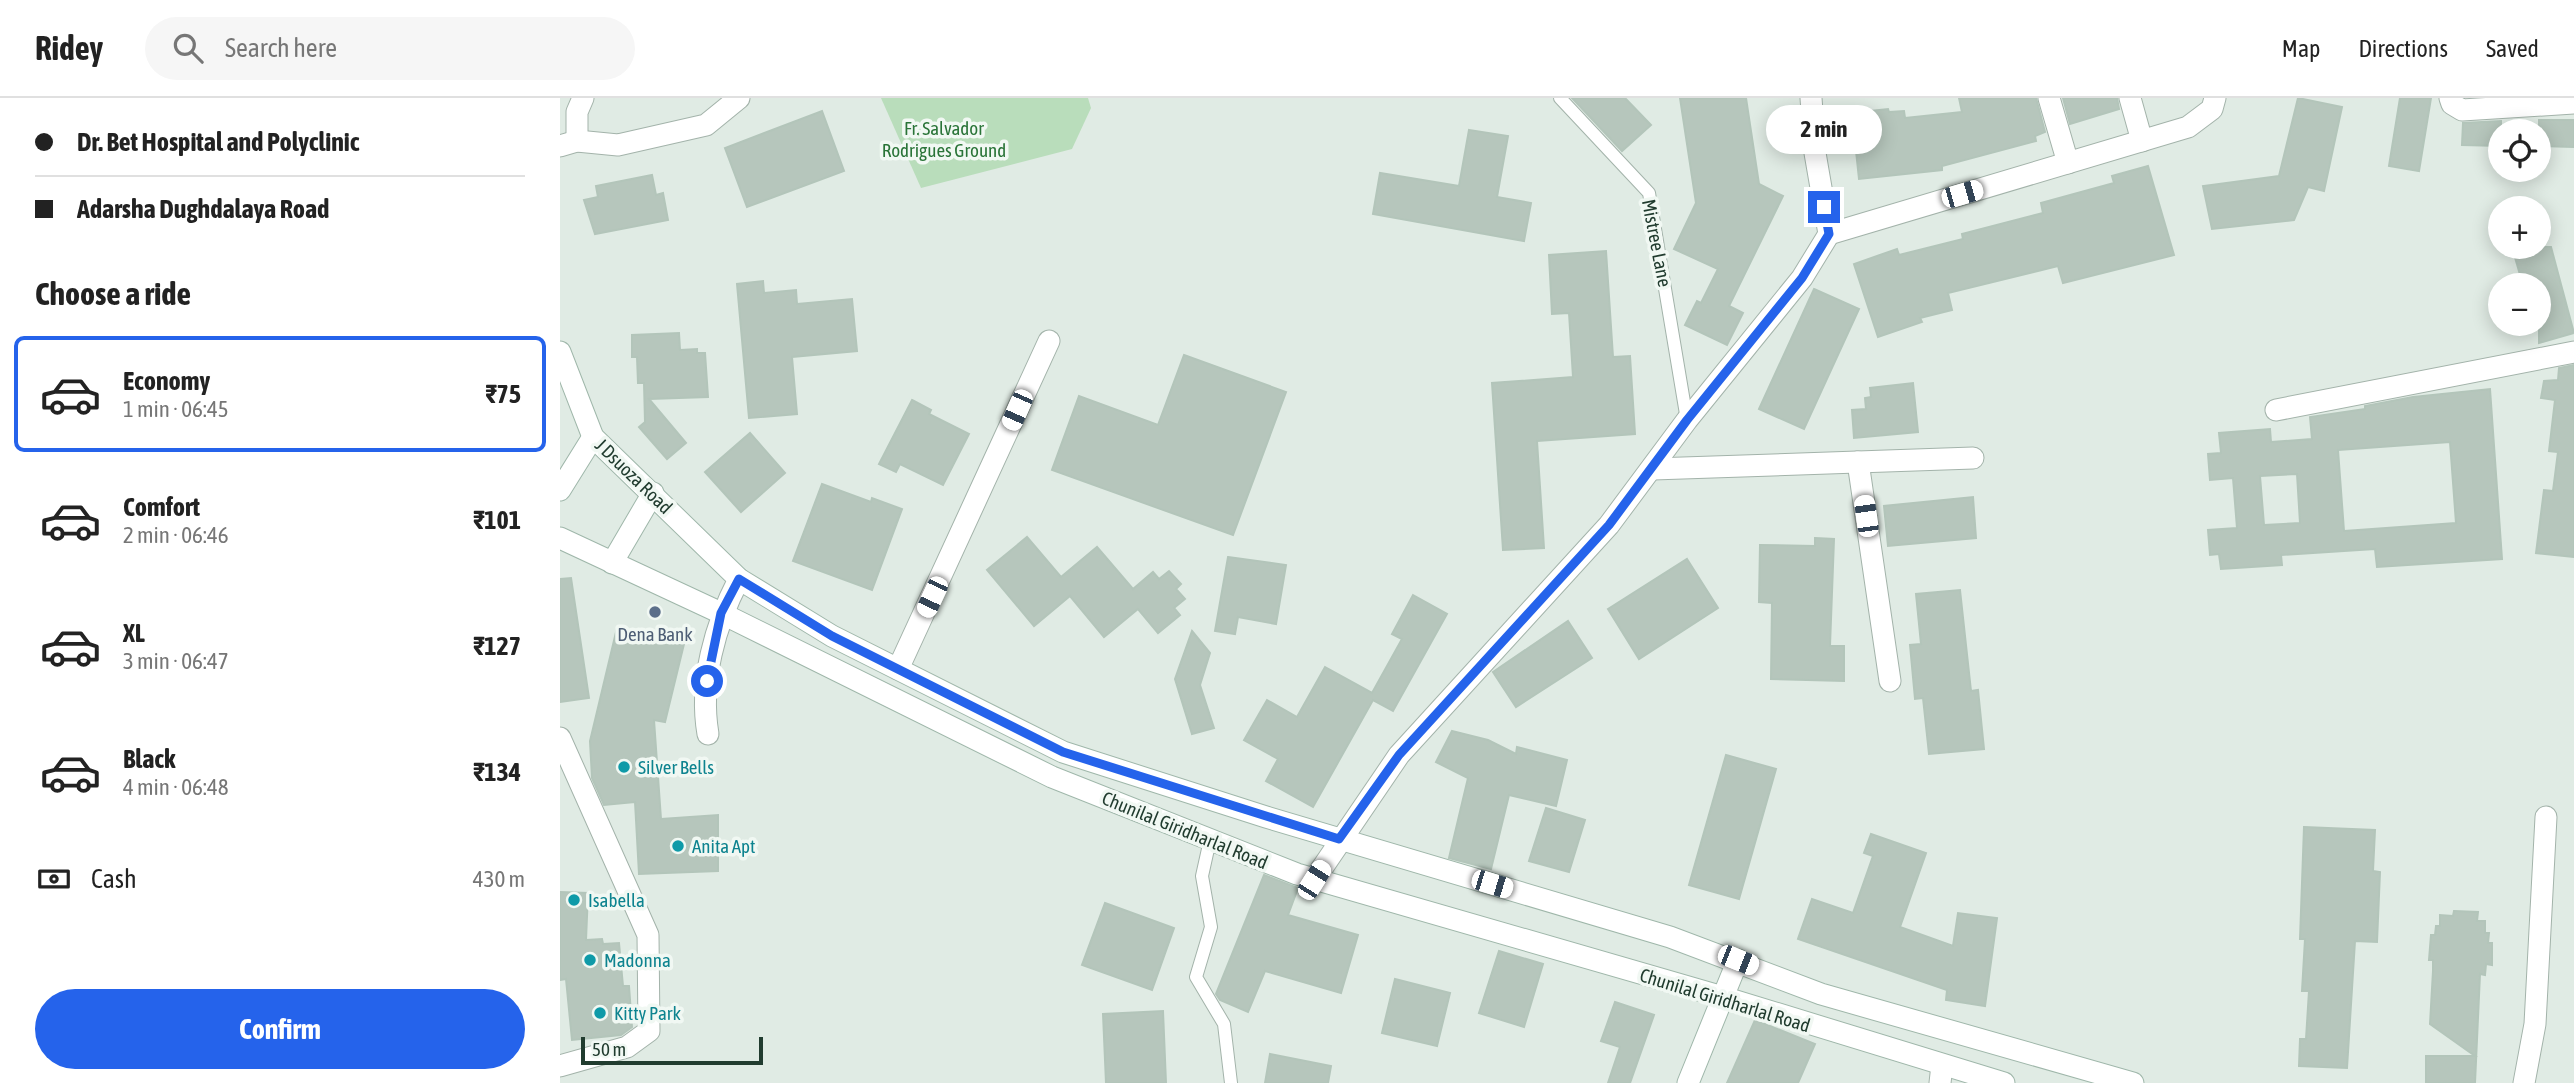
<!DOCTYPE html>
<meta charset="utf-8">
<style>
body{margin:0;font-family:"Asap Condensed",sans-serif;background:#f6f6f6;color:#222;height:100vh;display:flex;flex-direction:column;font-size:26px;white-space:nowrap}
*{box-sizing:border-box;margin:0}
p{font-size:23px;color:#767676}
.icon{flex:none;width:38px;height:38px;fill:none;stroke:currentColor;stroke-width:2;stroke-linecap:round;stroke-linejoin:round}
.map{position:relative;flex:1;overflow:hidden}
.side{display:flex;flex-direction:column;background:#fff;width:560px}
.side>*{flex:none}
.top-card{display:grid;align-content:center;height:154px;padding:0 35px;background:#fff}
.tools{position:absolute;left:1928px;top:21px;display:grid;gap:14px}
.tools a{display:grid;place-items:center;width:63px;height:63px;border-radius:50%;background:#fff;box-shadow:0 4px 18px #0003;font-size:35px}
.scale{position:absolute;left:21px;bottom:18px;width:182px;box-sizing:border-box;padding-left:7px;border:4px solid #213c2f;border-top:0;font-size:19px;line-height:24px;white-space:nowrap;color:#213c2f;-webkit-text-stroke:5px #f1f8f3;paint-order:stroke}
.end{position:absolute;width:32px;height:32px;margin:-16px;border:9px solid #2563eb;background:#fff;box-shadow:0 0 0 4px #fff}
.from{border-radius:50%}
.bubble{position:absolute;height:49px;border-radius:24px;background:#fff;box-shadow:0 4px 18px #0003;font-size:23px;font-weight:700;line-height:49px;text-align:center}
.car{position:absolute;width:21px;height:42px;margin:-21px -10px;border-radius:9px;box-shadow:0 0 5px 2px #0007;background:linear-gradient(#fff 24%,#345 0 40%,#fff 0 76%,#345 0 86%,#fff 0)}
.top-card b{display:flex;align-items:center;gap:24px;height:66px;font-size:26px}
.top-card b+b{border-top:2px solid #e0e0e0}
.top-card i{width:18px;height:18px;background:#222}
ul{padding:0;list-style:none}
li{display:flex;align-items:center;gap:21px;height:116px;margin:0 14px 10px;padding:0 21px;border:4px solid transparent;border-radius:10px}
li div{flex:1}
li b{display:block;font-size:26px}
li em{font-style:normal;font-weight:700}
li.on{border-color:#2563eb}
li>.icon{width:63px;height:63px;stroke-width:1.5}
h2{padding:0 35px;font-size:32px;line-height:84px}
.pay{display:flex;align-items:center;gap:18px;height:77px;padding:0 35px;font-size:26px}
.pay p{margin-inline-start:auto}
.action{display:flex;gap:14px;margin-top:auto;padding:14px 35px}
.action a{flex:1;height:80px;border-radius:42px;background:#2563eb;color:#fff;font-size:28px;font-weight:700;line-height:80px;text-align:center}
header{display:flex;align-items:center;gap:42px;box-sizing:border-box;height:98px;padding:0 35px;background:#fff;border-bottom:2px solid #e0e0e0}
header strong{font-size:33px}
nav{display:flex;gap:38px;margin-inline-start:auto;font-size:24px}
.search{width:490px;height:63px;background:#f6f6f6;display:flex;align-items:center;gap:18px;box-sizing:border-box;padding:0 24px;border-radius:38px;color:#767676;font-size:26px}
main{display:flex;flex:1;min-height:0}
.map>svg:first-child{display:block}
.green{fill:#b9ddbb}
.building{fill:#b6c6bc;stroke:#b3c5ba;stroke-width:2;fill-rule:evenodd}
.lines{fill:none;stroke-linecap:round;stroke-linejoin:round}
.lane-casing{stroke:#a3b3aa;stroke-width:14}
.street-casing{stroke:#a3b3aa;stroke-width:23}
.secondary-casing{stroke:#9fb7aa;stroke-width:23}
.lane{stroke:#fff;stroke-width:12}
.street{stroke:#fff;stroke-width:21}
.secondary{stroke:#fff;stroke-width:21}
.route{stroke:#2563eb;stroke-width:9}
.service-dot{fill:#5c6f8a;stroke:#f1f8f3;stroke-width:2.5}
.culture-dot{fill:#0f9aa8;stroke:#f1f8f3;stroke-width:2.5}
.labels{text-anchor:middle;dominant-baseline:central;stroke-width:7;stroke-linejoin:round;paint-order:stroke}
.park-label{font-size:19px;fill:#2a7438;stroke:#f1f8f3}
.street-label{font-size:19px;fill:#213c2f;stroke:#f1f8f3}
.service-label{font-size:19px;fill:#4e5e75;stroke:#f1f8f3}
.culture-label{font-size:19px;fill:#0d838f;stroke:#f1f8f3;text-anchor:start}
</style>
<header>
<strong>Ridey</strong>
<div class="search"><svg class="icon" aria-label="search" viewBox="0 0 24 24"><circle cx="10" cy="10" r="6"/><path d="M15 15l6 6"/></svg>Search here</div>
<nav><a>Map</a><a>Directions</a><a>Saved</a></nav>
</header>
<main>
<section class="side">
<div class="top-card">
<b><i class="from"></i>Dr. Bet Hospital and Polyclinic</b>
<b><i></i>Adarsha Dughdalaya Road</b>
</div>
<h2>Choose a ride</h2>
<ul>
<li class="on"><svg class="icon" aria-label="car" viewBox="0 0 24 24"><path d="M5 17H2v-5l4-1 3-4h7l3 4 3 1v5h-3M9 17h6M6 11h13"/><circle cx="7" cy="17" r="2"/><circle cx="17" cy="17" r="2"/></svg><div><b>Economy</b><p>1 min · 06:45</p></div><em>₹75</em></li>
<li><svg class="icon" aria-label="car" viewBox="0 0 24 24"><path d="M5 17H2v-5l4-1 3-4h7l3 4 3 1v5h-3M9 17h6M6 11h13"/><circle cx="7" cy="17" r="2"/><circle cx="17" cy="17" r="2"/></svg><div><b>Comfort</b><p>2 min · 06:46</p></div><em>₹101</em></li>
<li><svg class="icon" aria-label="car" viewBox="0 0 24 24"><path d="M5 17H2v-5l4-1 3-4h7l3 4 3 1v5h-3M9 17h6M6 11h13"/><circle cx="7" cy="17" r="2"/><circle cx="17" cy="17" r="2"/></svg><div><b>XL</b><p>3 min · 06:47</p></div><em>₹127</em></li>
<li><svg class="icon" aria-label="car" viewBox="0 0 24 24"><path d="M5 17H2v-5l4-1 3-4h7l3 4 3 1v5h-3M9 17h6M6 11h13"/><circle cx="7" cy="17" r="2"/><circle cx="17" cy="17" r="2"/></svg><div><b>Black</b><p>4 min · 06:48</p></div><em>₹134</em></li>
</ul>
<div class="pay"><svg class="icon" aria-label="cash" viewBox="0 0 24 24"><path d="M3 7h18v10H3z"/><circle cx="12" cy="12" r="2"/></svg>Cash<p>430 m</p></div>
<div class="action"><a>Confirm</a></div>
</section>
<div class="map">
<svg width="2014" height="985" viewBox="0 0 2014 985">
<rect width="100%" height="100%" fill="#e0ebe4"/>
<!-- green -->
<polygon class="green" points="321,0 528,0 531,10 512,51 361,90"/>
<!-- building -->
<g class="building">
<polygon points="1012,0 1065,0 1091,27 1062,53"/>
<polygon points="1120,0 1186,0 1199,86 1223,98 1169,208 1183,215 1167,247 1125,227 1137,203 1141,205 1158,171 1114,151 1136,105"/>
<polygon points="1399,0 1476,0 1485,34 1475,38 1476,43 1382,68 1382,72 1299,81 1292,15 1328,11 1329,14 1344,13 1345,20 1402,14"/>
<polygon points="1503,0 1557,0 1559,11 1510,26"/>
<polygon points="1738,0 1782,9 1764,93 1748,89 1734,122 1652,131 1643,88 1719,78"/>
<polygon points="1840,0 1871,0 1859,73 1829,68"/>
<polygon points="262,13 284,73 187,109 165,50"/>
<polygon points="1979,22 2014,22 2014,49 1979,48"/>
<polygon points="1941,23 1941,48 1902,47 1903,25"/>
<polygon points="909,32 948,38 937,99 971,105 964,143 813,116 820,75 899,88"/>
<polygon points="1588,68 1614,157 1503,185 1498,168 1388,195 1392,212 1360,220 1362,224 1318,239 1294,166 1337,151 1339,157 1403,141 1402,136 1483,115 1481,105 1554,85 1552,78"/>
<polygon points="92,77 96,97 103,95 108,122 35,136 24,102 38,99 36,88"/>
<polygon points="1952,149 1991,149 2014,235 1979,245 1979,187 1963,187"/>
<polygon points="1046,153 1053,259 1070,258 1075,336 977,343 984,450 943,452 932,285 1013,279 1009,215 992,216 989,157"/>
<polygon points="203,183 204,195 236,192 237,206 292,201 297,253 232,259 237,316 189,320 177,186"/>
<polygon points="1254,191 1299,211 1244,331 1199,311"/>
<polygon points="119,235 120,252 137,251 137,255 145,255 148,299 89,301 126,345 107,361 79,329 85,324 84,285 78,285 77,259 72,259 72,237"/>
<polygon points="624,257 726,294 673,437 492,372 519,298 598,327"/>
<polygon points="2014,267 2014,459 1976,455 1984,392 1993,393 1998,354 1989,353 1995,302 1981,300 1984,283 1998,282 1999,270"/>
<polygon points="1353,285 1358,334 1294,340 1292,312 1306,311 1305,300 1311,299 1310,290"/>
<path d="M1930 291 1942 461 1817 469 1815 451 1721 457 1722 467 1661 471 1659 456 1650 457 1648 432 1677 430 1673 380 1650 382 1648 356 1661 355 1659 335 1710 331 1711 344 1752 341 1750 319 1805 311V308L1853 299ZM1890 344 1896 425 1784 433 1778 352ZM1737 376 1740 425 1704 427 1700 378Z"/>
<polygon points="352,302 371,312 369,316 409,336 383,387 340,366 336,374 319,366"/>
<polygon points="190,335 225,375 181,414 145,374"/>
<polygon points="262,386 311,404 312,400 342,411 312,492 233,463"/>
<polygon points="1413,399 1416,440 1328,448 1324,408"/>
<polygon points="467,439 501,479 537,449 573,491 593,474 599,481 609,473 621,486 616,491 625,501 614,510 620,517 598,535 578,511 544,539 510,498 474,528 427,472"/>
<polygon points="1255,440 1274,441 1270,548 1284,548 1284,583 1211,581 1212,505 1199,504 1200,447 1255,448"/>
<polygon points="668,459 726,467 716,526 678,519 675,536 655,533"/>
<polygon points="1127,461 1158,510 1079,561 1048,511"/>
<polygon points="11,480 29,600 0,604 0,481"/>
<polygon points="1400,492 1411,593 1418,592 1424,651 1369,656 1363,600 1355,601 1350,547 1361,546 1356,496"/>
<polygon points="853,497 887,516 833,613 813,602 753,709 706,683 718,661 684,642 707,602 737,619 765,569 812,595 842,541 832,536"/>
<polygon points="1008,523 1032,560 956,609 933,574"/>
<polygon points="57,530 124,546 105,624 94,622 101,721 158,717 158,773 79,776 75,704 44,707 32,680 30,643"/>
<polygon points="632,533 650,555 640,587 654,630 632,636 615,581"/>
<polygon points="892,633 928,642 956,656 957,649 1007,662 996,708 949,697 931,771 889,760 908,680 876,664"/>
<polygon points="1166,657 1216,671 1179,801 1129,787"/>
<polygon points="986,710 1025,722 1009,774 969,763"/>
<polygon points="1744,729 1815,732 1813,773 1820,774 1817,844 1795,843 1787,970 1739,968 1740,941 1746,941 1749,893 1742,893 1745,841 1740,841"/>
<polygon points="1311,736 1366,755 1340,829 1393,848 1398,815 1437,820 1425,908 1386,902 1387,892 1238,841 1252,801 1293,815 1313,758 1304,755"/>
<polygon points="704,777 738,790 728,817 798,837 781,895 705,873 688,914 660,902 656,896"/>
<polygon points="0,794 28,795 26,842 42,841 43,846 59,845 63,888 69,888 72,929 61,937 12,942 6,881 0,882"/>
<polygon points="545,805 614,830 592,892 522,867"/>
<polygon points="1894,813 1918,814 1917,823 1925,823 1925,835 1929,835 1928,845 1932,845 1932,867 1926,866 1925,877 1920,876 1915,985 1866,985 1866,958 1915,958 1870,926 1873,873 1873,862 1869,862 1871,837 1875,837 1876,828 1880,828 1880,817 1893,818"/>
<polygon points="939,853 983,866 964,929 919,915"/>
<polygon points="835,881 890,895 877,948 822,935"/>
<polygon points="1055,904 1094,917 1070,985 1048,985 1060,949 1041,943"/>
<polygon points="603,913 606,985 546,985 543,916"/>
<polygon points="1195,922 1255,946 1238,985 1167,985"/>
<polygon points="710,956 771,968 768,985 705,985"/>
</g>
<g class="lines">
<!-- lane casing -->
<g class="lane-casing">
<g id="lane">
<polyline points="1000,0 1089,95 1127,322"/>
<polyline points="650,742 642,778 651,829 636,879 664,926 671,985"/>
</g>
</g>
<!-- street casing -->
<g class="street-casing">
<g id="street">
<polyline points="1489,0 1508,65"/>
<polyline points="1570,0 1582,43"/>
<polyline points="1890,0 1892,6 1902,12 2014,5"/>
<polyline points="17,43 17,14 23,0"/>
<polyline points="0,48 17,43 58,47 146,27 179,0"/>
<polyline points="1269,136 1628,29 1652,11 1655,0"/>
<polyline points="1716,312 2014,254"/>
<polyline points="1298,364 1330,583"/>
<polyline points="1093,371 1413,360"/>
<polyline points="338,571 489,243"/>
<path d="M148 636C139 584 155 527 179 481"/>
<polyline points="0,640 88,837 89,933 67,949 0,968"/>
<polyline points="754,782 839,657 1049,427 1127,322 1242,180 1269,136 1255,55 1251,0"/>
<polyline points="1380,985 1382,967"/>
<polyline points="1964,985 1975,926 1986,719"/>
</g>
</g>
<!-- secondary casing -->
<g class="secondary-casing">
<g id="secondary">
<polyline points="0,254 33,339 179,481 272,538 503,654 706,719 1110,839 1261,896 1573,985"/>
<polyline points="0,392 33,339"/>
<polyline points="0,440 161,515 492,679 737,776 1163,899 1444,985"/>
<polyline points="52,465 93,395"/>
<polyline points="1128,985 1178,862"/>
</g>
</g>
<!-- lane -->
<use href="#lane" class="lane"/>
<!-- street -->
<use href="#street" class="street"/>
<!-- secondary -->
<use href="#secondary" class="secondary"/>
</g>
<g class="lines">
<!-- route -->
<polyline class="route" points="147,583 161,515 179,481 272,538 503,654 779,741 839,657 1049,427 1127,322 1242,180 1269,136 1264,109"/>
</g>
<!-- markers -->
<circle class="service-dot" cx="95" cy="514" r="7"/>
<g class="culture-dot">
<circle cx="64" cy="669" r="7"/>
<circle cx="118" cy="748" r="7"/>
<circle cx="14" cy="802" r="7"/>
<circle cx="30" cy="862" r="7"/>
<circle cx="40" cy="915" r="7"/>
</g>
<g class="labels">
<!-- park labels -->
<g class="park-label">
<text x="384" y="30">Fr. Salvador<tspan x="384" dy="22">Rodrigues Ground</tspan></text>
</g>
<!-- street labels -->
<g class="street-label">
<text transform="translate(1097 145) rotate(79)">Mistree Lane</text>
<text transform="translate(74 378) rotate(44)">J Dsuoza Road</text>
<text transform="translate(625 732) rotate(22)">Chunilal Giridharlal Road</text>
<text transform="translate(1165 902) rotate(17)">Chunilal Giridharlal Road</text>
</g>
<!-- service labels -->
<g class="service-label">
<text x="95" y="536">Dena Bank</text>
</g>
<!-- culture labels -->
<g class="culture-label">
<text x="78" y="669">Silver Bells</text>
<text x="132" y="748">Anita Apt</text>
<text x="28" y="802">Isabella</text>
<text x="44" y="862">Madonna</text>
<text x="54" y="915">Kitty Park</text>
</g>
</g>
</svg>
<div class="tools">
<a><svg class="icon" aria-label="locate" viewBox="0 0 24 24"><circle cx="12" cy="12" r="6"/><path d="M12 2v4M12 18v4M2 12h4M18 12h4"/></svg></a>
<a>+</a>
<a>−</a>
</div>
<div class="scale">50 m</div>
<i class="end from" style="left:147px;top:583px"></i>
<i class="end" style="left:1264px;top:109px"></i>
<div class="bubble" style="left:1206px;top:7px;width:116px">2 min</div>
<i class="car" style="left:1402px;top:96px;rotate:74deg"></i>
<i class="car" style="left:457px;top:312px;rotate:204deg"></i>
<i class="car" style="left:1306px;top:418px;rotate:352deg"></i>
<i class="car" style="left:372px;top:499px;rotate:205deg"></i>
<i class="car" style="left:754px;top:782px;rotate:32deg"></i>
<i class="car" style="left:932px;top:786px;rotate:107deg"></i>
<i class="car" style="left:1178px;top:862px;rotate:112deg"></i>
</div>
</main>
